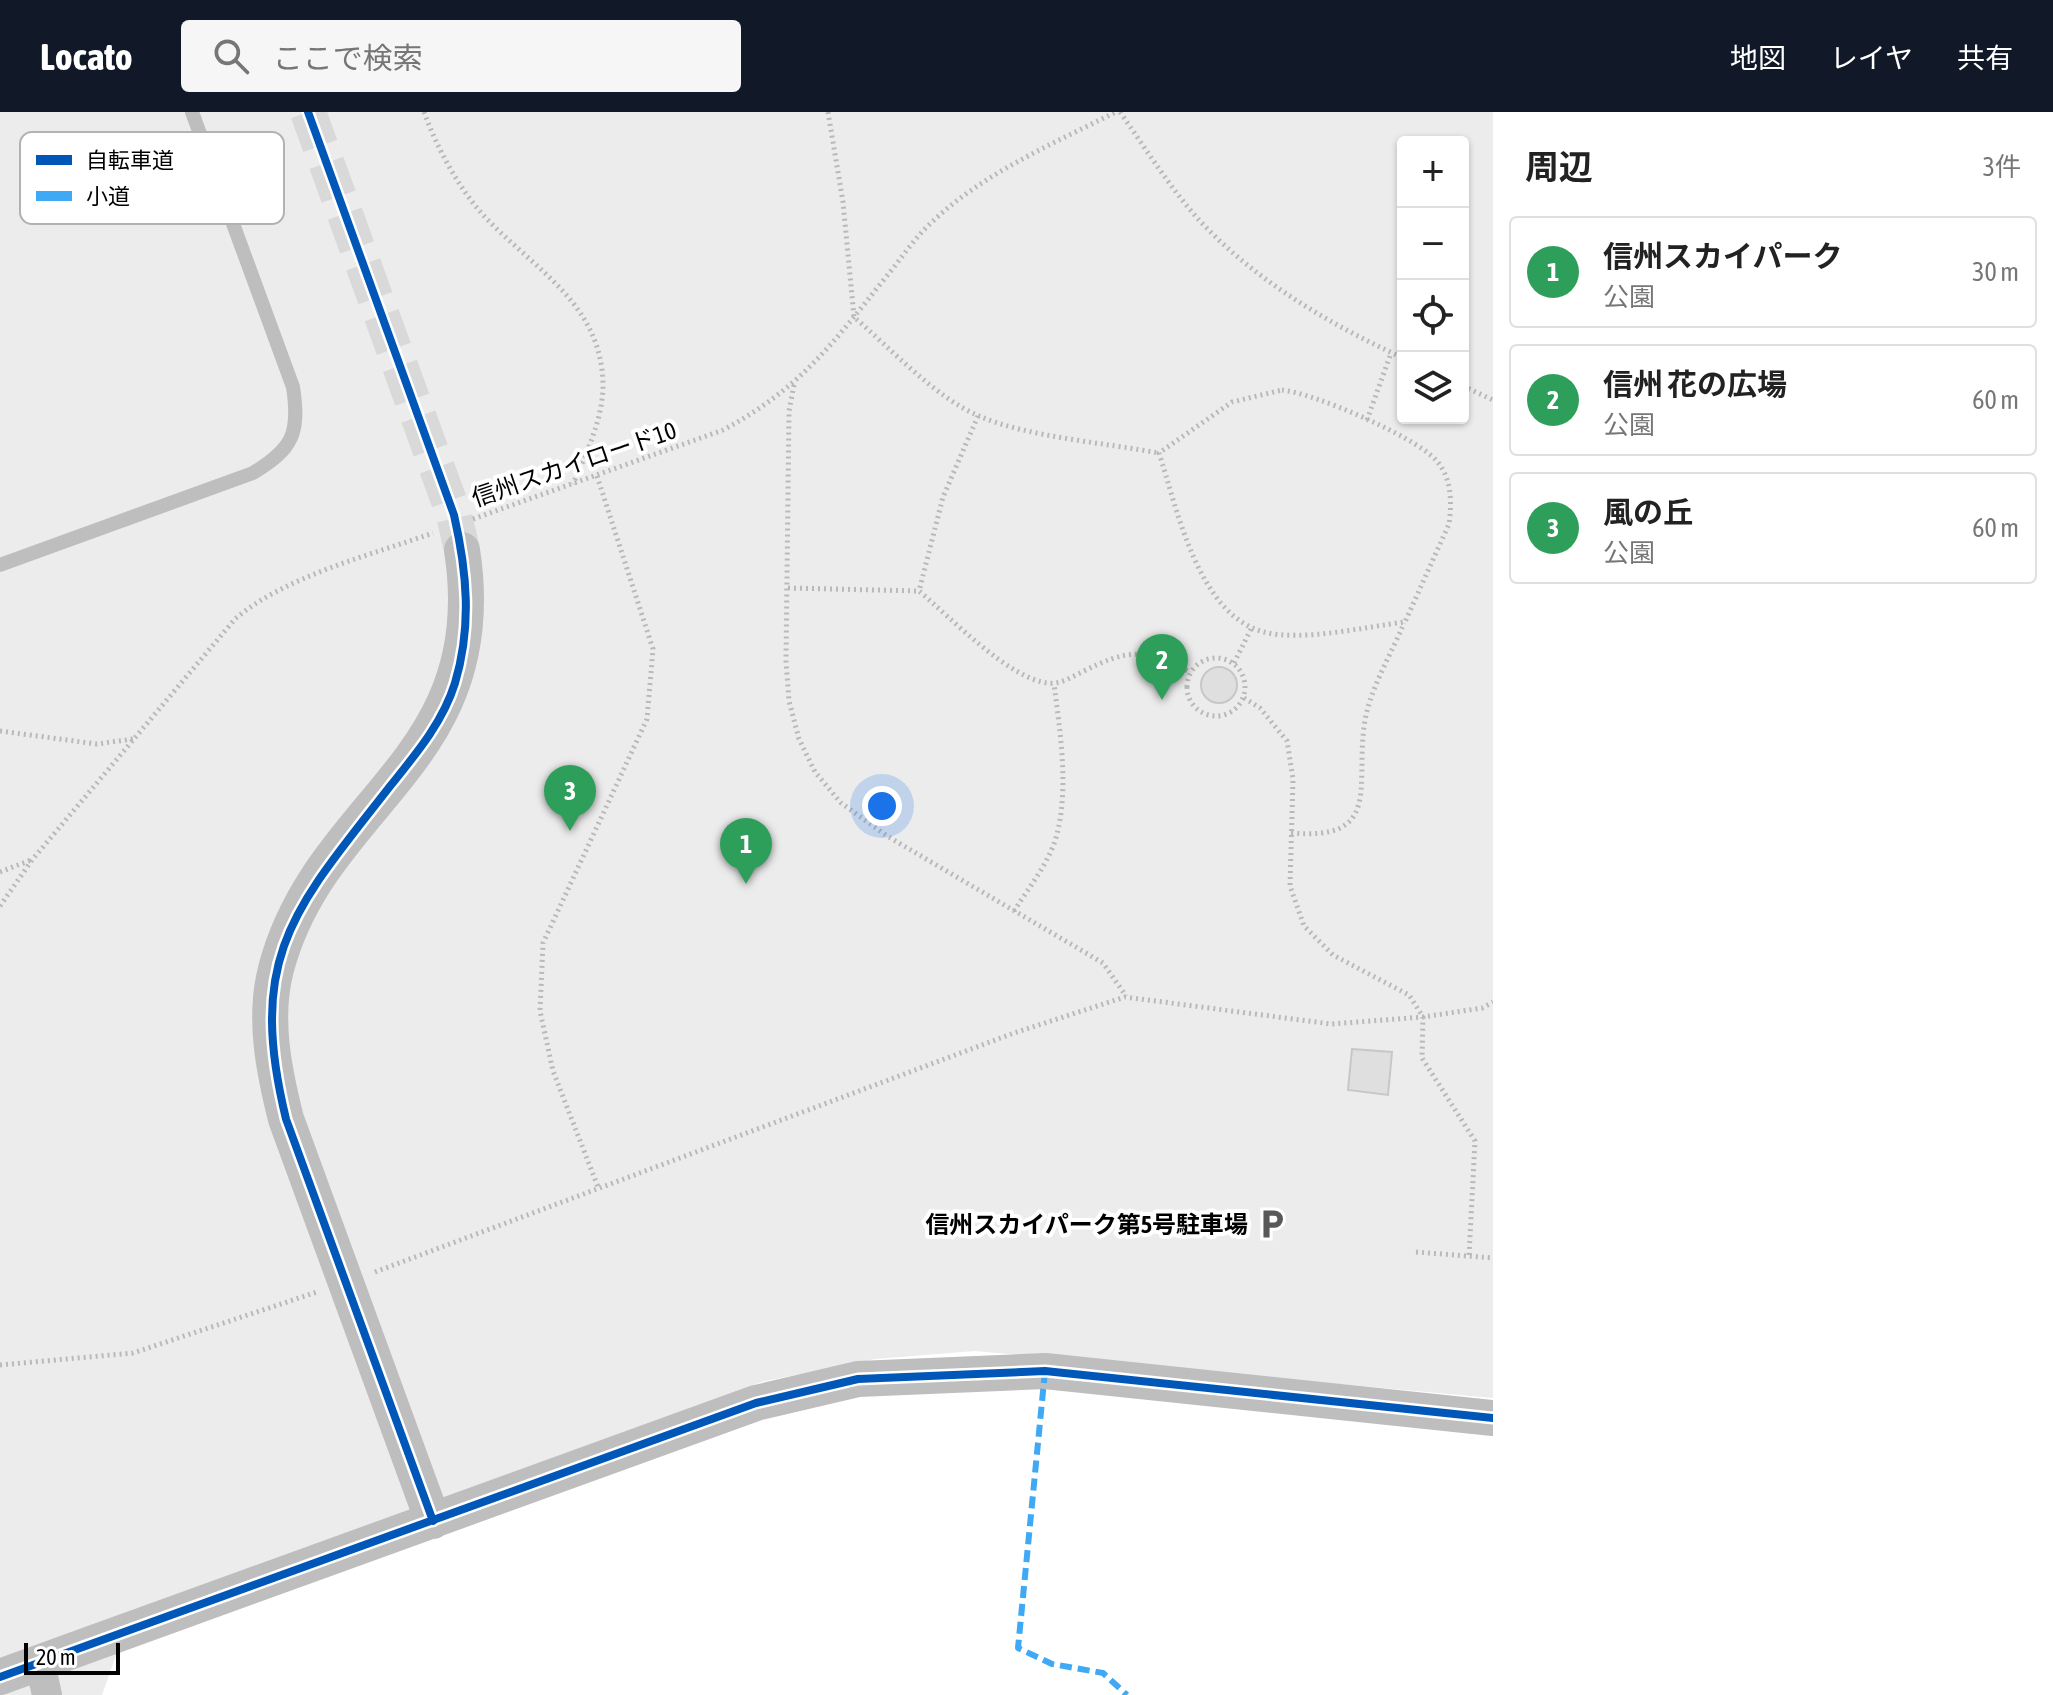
<!DOCTYPE html>
<html lang="ja">
<meta charset="utf-8">
<style>
:root{--surface:#fff;--page:#f6f6f6;--text:#222;--muted:#767676;--line:#e0e0e0;--accent:#111827}
body{margin:0;font-family:"Asap Condensed","Noto Sans JP",sans-serif;background:var(--page);color:var(--text)}
.controls{position:absolute;right:24px;top:24px;display:grid;overflow:hidden;border-radius:8px;box-shadow:0 2px 6px #0004}
.controls button{width:72px;height:72px;display:grid;place-items:center;padding:0;border:0;border-bottom:2px solid var(--line);background:var(--surface);color:var(--text);font:40px sans-serif}
.scale{position:absolute;left:24px;bottom:20px;width:96px;box-sizing:border-box;padding-left:8px;border:4px solid #000;border-top:0;font-size:22px;line-height:28px;white-space:nowrap;color:#000;-webkit-text-stroke:6px #fff;paint-order:stroke}
.you{position:absolute;left:882px;top:694px;width:28px;height:28px;margin:-20px;border:6px solid #fff;border-radius:50%;background:#1a73e8;box-shadow:0 0 0 12px #1a73e833}
.badge{display:grid;place-items:center;width:52px;height:52px;border-radius:50%;background:var(--accent);color:#fff;font-size:26px;font-weight:700}
.pin{position:absolute;translate:-50% -66px;filter:drop-shadow(0 2px 4px #0008)}
.pin::after{content:'';position:absolute;top:42px;width:28px;height:24px;background:inherit;clip-path:polygon(0 0,100% 0,50% 100%)}
.list{margin:0;padding:0;list-style:none}
h2{display:flex;justify-content:space-between;align-items:center;height:104px;margin:0;padding:0 32px;font-size:34px}
h2 small{font-size:26px;font-weight:400;color:var(--muted)}
.list li{display:grid;grid-template-columns:52px 1fr auto;gap:24px;align-items:center;box-sizing:border-box;height:112px;margin:0 16px 16px;padding:0 16px;border:2px solid var(--line);border-radius:8px}
.list b{display:block;font-size:30px;white-space:nowrap}
.list p{margin:0;font-size:26px;white-space:nowrap;color:var(--muted)}
.list em{font-size:26px;font-style:normal;color:var(--muted)}
.icon{flex:none;width:44px;height:44px;fill:none;stroke:currentColor;stroke-width:2;stroke-linecap:round;stroke-linejoin:round}
.map{position:relative;flex:none;width:1493px;height:1583px;overflow:hidden}
header{display:flex;align-items:center;gap:48px;box-sizing:border-box;height:112px;padding:0 40px;background:var(--accent);color:#fff}
header strong{font-size:38px}
nav{display:flex;gap:44px;margin-inline-start:auto;font-size:28px}
.search{width:560px;height:72px;background:var(--page);display:flex;align-items:center;gap:20px;box-sizing:border-box;padding:0 28px;border-radius:8px;color:var(--muted);font-size:30px}
main{display:flex}
aside{flex:1;background:var(--surface)}
.map>svg:first-child{display:block}
</style>
<header>
<strong>Locato</strong>
<div class="search"><svg class="icon" aria-label="search" viewBox="0 0 24 24"><circle cx="10" cy="10" r="6"/><path d="M15 15l6 6"/></svg>ここで検索</div>
<nav><a>地図</a><a>レイヤ</a><a>共有</a></nav>
</header>
<main>
<div class="map">
<svg width="1493" height="1583" viewBox="0 0 1493 1583">
<rect width="100%" height="100%" fill="#fff"/>
<path fill="#ececec" fill-rule="evenodd" d="M0,0H1493V1286L975,1239L875,1247L765,1269L132,1498L102,1583H0ZM1403,30H1463V306H1403Z"/>
<path fill="#dfdfdf" stroke="#c7c7c7" stroke-width="2" d="M1201 573a18 18 0 1 1 36 0a18 18 0 1 1-36 0Z
M1352,937L1392,940L1388,983L1348,978Z"/>
<g fill="none" stroke-linecap="round" stroke-linejoin="round">
<path stroke="#d9d9d9" stroke-width="36" stroke-dasharray="36 18" stroke-linecap="butt" d="M308,0L454,403L462,438"/>
<path stroke="#b9b9b9" stroke-width="5" stroke-dasharray="2 4" stroke-linecap="butt" d="M424,0C437,36 459,77 485,105C535,158 602,192 603,273C603,307 586,342 573,372
M828,0L843,90L854,205C890,236 936,286 979,304C1027,325 1106,331 1159,341
M1120,0C1146,37 1170,76 1200,109C1256,169 1329,212 1403,246
M794,273L789,299L786,549L789,589L799,627L815,660L841,691L887,724L1103,851L1126,884
M1463,274L1493,288
M1282,278C1314,281 1413,324 1435,347C1452,365 1452,390 1449,412L1405,510C1364,515 1302,530 1264,520C1198,503 1177,396 1159,341L1232,290Z
M978,304L943,385L919,479C950,505 1009,567 1048,571C1059,573 1072,565 1082,560C1127,537 1147,535 1191,561
M1367,308L1391,241
M597,364L653,537L647,607L543,831L540,899L553,959L598,1075
M473,407L723,318C800,277 833,231 886,165C901,147 915,125 933,109C984,61 1054,31 1116,0
M788,476L919,479
M1187 575a29 29 0 1 1 58 0a29 29 0 1 1-58 0Z
M1234,551L1252,515
M1244,586L1260,596L1287,629L1293,667L1290,774L1304,814L1333,843L1409,883L1423,905L1422,946L1475,1029L1469,1144
M0,619L97,632L133,627
M1291,721C1381,729 1356,676 1364,615C1368,580 1391,543 1404,511
M0,760L31,748
M0,794L32,748L235,507C285,464 371,443 433,421
M1014,799C1029,775 1050,750 1057,722C1069,675 1060,619 1054,572
M1416,1140L1493,1146
M375,1160L1014,921L1125,885L1331,912L1423,905L1482,896L1493,890
M0,1253L133,1241L317,1180"/>
<path stroke="#bebebe" stroke-width="14" d="M0,453L253,361C293,337 300,321 293,275L192,0"/>
<path stroke="#bebebe" stroke-width="30" d="M40,1551L47,1583"/>
<path stroke="#bebebe" stroke-width="36" d="M433,1409L286,1007C274,959 263,907 276,857C320,688 495,650 462,438
M0,1565L756,1291L858,1267L1045,1259L1493,1306"/>
<path stroke="#3fa9f5" stroke-width="6" stroke-dasharray="12 6" stroke-linecap="butt" d="M1045,1259L1018,1536L1052,1552L1103,1561L1127,1583"/>
<defs>
<path id="cycleway" d="M308,0L454,403C467,460 472,514 455,571C443,610 416,642 391,673C295,796 246,843 286,1007L433,1409
M0,1565L756,1291L858,1267L1045,1259L1493,1306"/>
</defs>
<use href="#cycleway" stroke="#fff" stroke-width="13"/>
<use href="#cycleway" stroke="#0057b8" stroke-width="8"/>
</g>
<defs>
<symbol id="parking-bare" viewBox="-9 -9 18 18"><path d="M-3.5-5.5H1a3.5 3.5 0 0 1 0 7H-1V5.5H-3.5ZM-1-3.4V-.6H.8a1.4 1.4 0 0 0 0-2.8Z" fill="#595959" stroke="#fff" stroke-width="2.5" paint-order="stroke"/></symbol>
</defs>
<g fill-rule="evenodd">
<use href="#parking-bare" x="1250" y="1090" width="44" height="44"/>
</g>
<g text-anchor="middle" dominant-baseline="central" stroke-width="8" stroke-linejoin="round" paint-order="stroke">
<g font-size="24" fill="#000" stroke="#fff">
<text transform="translate(574 352) rotate(-19)">信州スカイロード10</text>
</g>
<g font-size="24" font-weight="bold" fill="#000" stroke="#fff" text-anchor="end">
<text x="1248" y="1112">信州スカイパーク第5号駐車場</text>
</g>
</g>
<rect x="20" y="20" width="264" height="92" rx="12" fill="#fff" stroke="#b2b2b2" stroke-width="2"/>
<rect x="36" y="43" width="36" height="10" fill="#0057b8"/>
<rect x="36" y="79" width="36" height="10" fill="#3fa9f5"/>
<g font-size="22" fill="#000">
<text x="86" y="56">自転車道</text>
<text x="86" y="92">小道</text>
</g>
</svg>
<div class="controls">
<button>+</button>
<button>−</button>
<button><svg class="icon" aria-label="locate" viewBox="0 0 24 24"><circle cx="12" cy="12" r="6"/><path d="M12 2v4M12 18v4M2 12h4M18 12h4"/></svg></button>
<button><svg class="icon" aria-label="layers" viewBox="0 0 24 24"><path d="M12 4l9 5-9 5-9-5zM3 14l9 5 9-5"/></svg></button>
</div>
<div class="scale">20 m</div>
<div class="you"></div>
<div class="pin badge" style="left:746px;top:772px;background:#2e9e5b">1</div>
<div class="pin badge" style="left:1162px;top:588px;background:#2e9e5b">2</div>
<div class="pin badge" style="left:570px;top:719px;background:#2e9e5b">3</div>
</div>
<aside>
<h2>周辺<small>3件</small></h2>
<ul class="list">
<li><span class="badge" style="background:#2e9e5b">1</span><div><b>信州スカイパーク</b><p>公園</p></div><em>30 m</em></li>
<li><span class="badge" style="background:#2e9e5b">2</span><div><b>信州 花の広場</b><p>公園</p></div><em>60 m</em></li>
<li><span class="badge" style="background:#2e9e5b">3</span><div><b>風の丘</b><p>公園</p></div><em>60 m</em></li>
</ul>
</aside>
</main>
